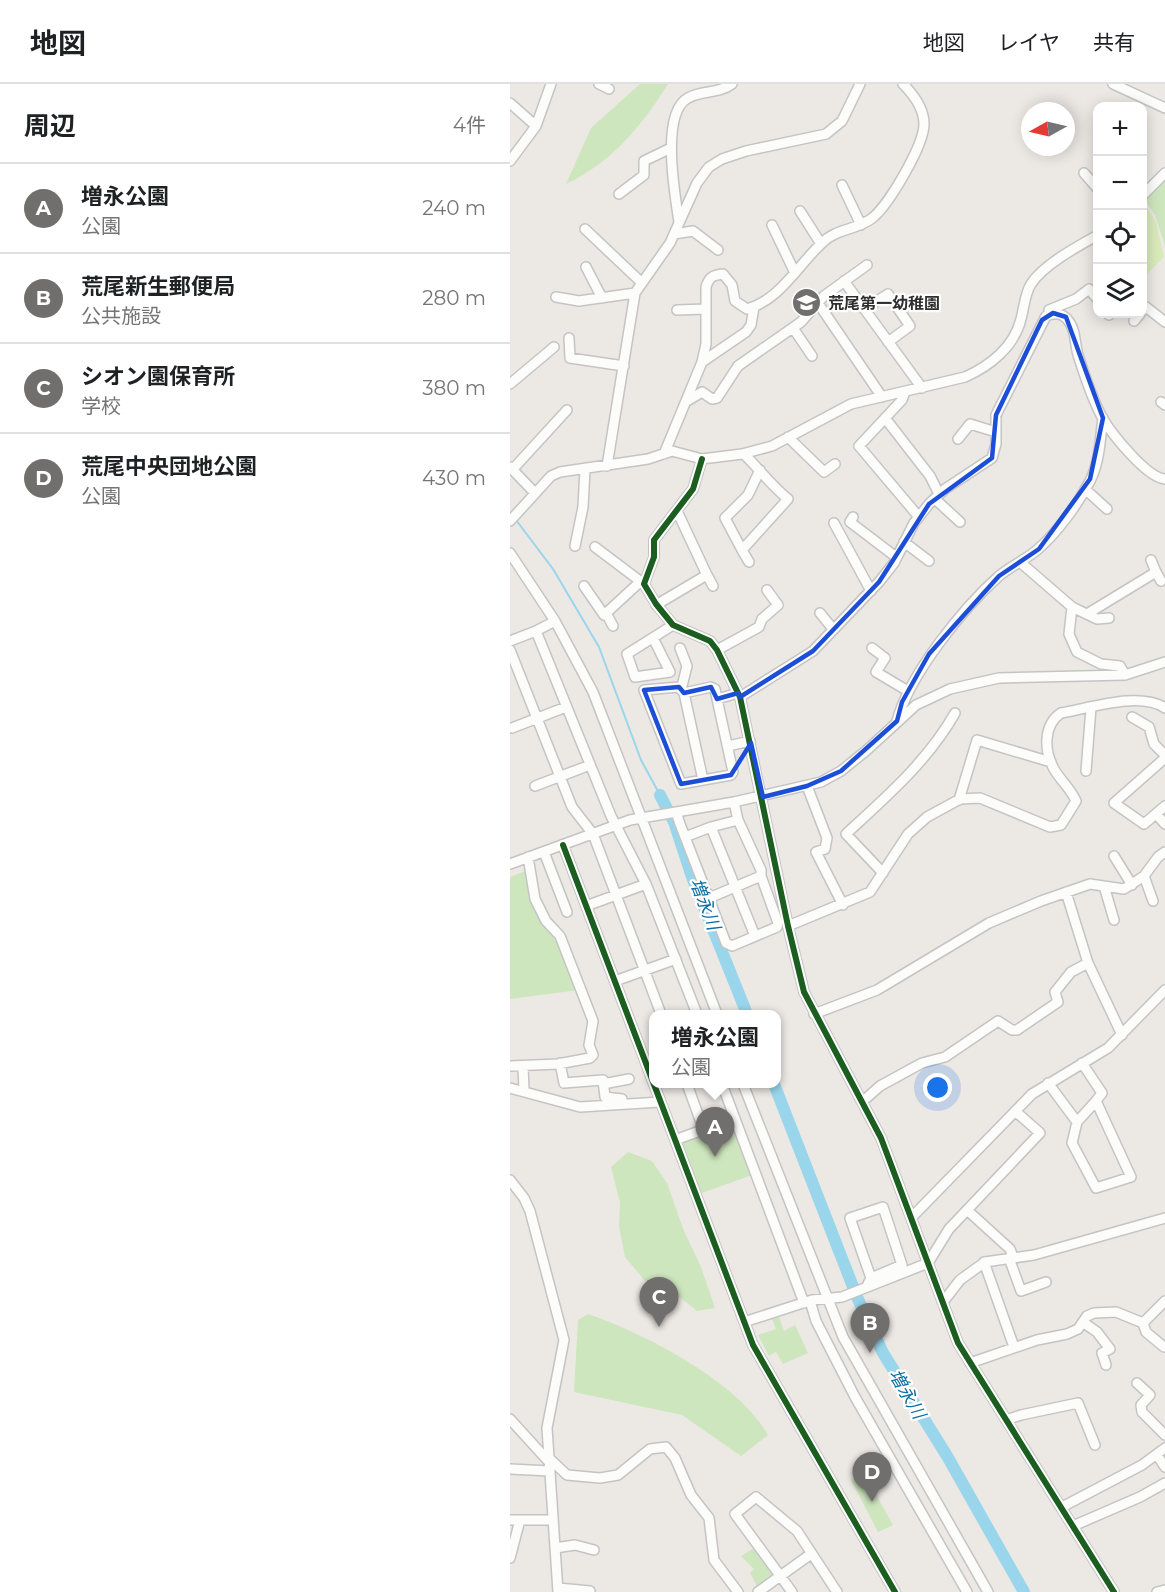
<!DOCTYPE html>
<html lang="ja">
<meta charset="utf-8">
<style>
:root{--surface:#fff;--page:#f6f6f6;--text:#202124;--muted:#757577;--line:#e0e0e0;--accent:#706f6e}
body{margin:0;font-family:Montserrat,"Noto Sans JP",sans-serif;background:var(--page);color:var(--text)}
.controls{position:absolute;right:18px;top:18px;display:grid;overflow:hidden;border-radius:12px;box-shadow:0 3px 15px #0003}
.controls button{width:54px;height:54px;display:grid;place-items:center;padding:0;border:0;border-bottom:2px solid var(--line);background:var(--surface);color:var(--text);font:30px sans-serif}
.compass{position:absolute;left:511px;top:18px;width:54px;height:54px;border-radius:50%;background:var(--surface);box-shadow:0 3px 15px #0003;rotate:262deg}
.you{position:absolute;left:428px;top:1004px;width:21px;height:21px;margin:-15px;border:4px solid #fff;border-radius:50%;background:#1a73e8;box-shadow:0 0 0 9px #1a73e833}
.badge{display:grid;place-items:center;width:39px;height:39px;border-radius:50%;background:var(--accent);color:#fff;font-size:20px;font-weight:700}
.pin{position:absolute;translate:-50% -50px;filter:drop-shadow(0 2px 3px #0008)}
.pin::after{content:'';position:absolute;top:32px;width:21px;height:18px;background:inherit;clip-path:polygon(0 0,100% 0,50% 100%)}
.popup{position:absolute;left:139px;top:926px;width:132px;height:78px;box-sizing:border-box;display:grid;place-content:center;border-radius:12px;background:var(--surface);filter:drop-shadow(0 2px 4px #0005);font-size:20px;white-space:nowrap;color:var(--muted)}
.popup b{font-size:22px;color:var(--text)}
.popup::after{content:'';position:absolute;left:50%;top:100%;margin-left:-12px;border:12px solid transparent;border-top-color:var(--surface)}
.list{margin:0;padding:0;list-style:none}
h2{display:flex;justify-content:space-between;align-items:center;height:78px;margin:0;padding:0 24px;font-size:26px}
h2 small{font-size:20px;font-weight:400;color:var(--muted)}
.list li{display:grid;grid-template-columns:39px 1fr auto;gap:18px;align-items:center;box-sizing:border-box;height:90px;padding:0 24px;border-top:2px solid var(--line)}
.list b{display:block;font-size:22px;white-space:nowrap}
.list p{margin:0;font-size:20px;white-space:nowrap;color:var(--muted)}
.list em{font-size:20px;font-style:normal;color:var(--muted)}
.icon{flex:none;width:33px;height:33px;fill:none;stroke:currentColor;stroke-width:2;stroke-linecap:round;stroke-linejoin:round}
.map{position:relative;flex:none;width:655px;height:1508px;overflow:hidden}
header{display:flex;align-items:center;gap:36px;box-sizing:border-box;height:84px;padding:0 30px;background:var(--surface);border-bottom:2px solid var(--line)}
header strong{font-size:28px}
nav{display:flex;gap:33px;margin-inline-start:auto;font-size:21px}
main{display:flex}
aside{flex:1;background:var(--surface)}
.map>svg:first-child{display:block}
</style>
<header>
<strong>地図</strong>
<nav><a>地図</a><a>レイヤ</a><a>共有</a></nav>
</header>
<main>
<aside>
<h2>周辺<small>4件</small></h2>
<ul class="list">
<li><span class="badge">A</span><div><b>増永公園</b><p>公園</p></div><em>240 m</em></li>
<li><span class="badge">B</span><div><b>荒尾新生郵便局</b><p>公共施設</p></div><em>280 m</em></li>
<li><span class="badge">C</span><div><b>シオン園保育所</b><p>学校</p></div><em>380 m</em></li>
<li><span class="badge">D</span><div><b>荒尾中央団地公園</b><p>公園</p></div><em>430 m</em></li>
</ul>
</aside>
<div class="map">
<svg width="655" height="1508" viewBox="0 0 655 1508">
<rect width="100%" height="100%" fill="#ece8e4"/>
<path fill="#cee6be" d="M130,0H158C132,42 101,79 56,100L81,44Z
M655,94V162L645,131L634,115Z
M18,786L21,816L55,872L69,906L0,915V793Z
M220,1038L242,1091L189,1110L168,1055Z
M118,1068L142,1077L157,1099L174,1147L191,1183L205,1224L187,1227L154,1200L135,1197L115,1173L109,1143L110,1119L101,1083Z
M78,1230C134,1249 229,1298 258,1351L231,1372L172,1331L64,1308L68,1236Z
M269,1233L274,1247L285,1241L298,1269L273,1280L266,1268L259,1272L248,1251L266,1245L262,1235Z
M354,1389L383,1441L368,1448L341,1396Z
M244,1464L265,1491L247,1502L240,1489L244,1485L231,1472Z"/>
<path fill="#d9eabb" d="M633,117L646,138L654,173L633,194Z"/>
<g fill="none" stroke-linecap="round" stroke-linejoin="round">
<path stroke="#99d6ec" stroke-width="2" d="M6,436L43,485L89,563L131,676L150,711"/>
<path stroke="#99d6ec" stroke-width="12" d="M150,711L164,738L182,793L237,930
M264,1000L347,1213L373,1269L437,1372L514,1508"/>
<defs>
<path id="minor" d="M89,0L99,5
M603,0L655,24
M0,19L26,42
M0,77L26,42L41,0
M574,89L588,105
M332,101L351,141
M109,110L134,91V77L161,64
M632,112L655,89
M290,127L311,160
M169,138C165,111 150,29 178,14C192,6 209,10 222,0
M262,141L285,189
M75,145L132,199
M164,150L183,147L208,166
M76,183L92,214
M334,197L412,304
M46,213L69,217L125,209
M308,219L372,313
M354,225L378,210L400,242L378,258
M167,226L196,225
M539,226L566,215L579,205L588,216
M632,227L636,223L655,238
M598,230L599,231
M624,237L630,230
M283,244L302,272
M59,254L60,274L114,282
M192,278L196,260V203C199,193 203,191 213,190L222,201L225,217L237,225C270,216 288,181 312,159C325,145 346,146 361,135C378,123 414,61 414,40C414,25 403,10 393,0
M0,300L44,263
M395,308L392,316L349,362L409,433
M177,317L192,308L202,315L207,314L228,282L291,238L314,212L357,181
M651,318L655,321
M375,334L420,392L429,410
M278,353L314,388L325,380
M448,355L460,340L486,348
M154,370L192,278L236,248L241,241L244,223
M234,370C249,385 262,402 278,415L232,466L215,434L238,411L250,386
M192,375L183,405L144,456V473L134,500L146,520L163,541L200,557L207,566L230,613L278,842L294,908L371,1054L448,1259L604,1508
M97,382L125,209L160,159L187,99L199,83L212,75L236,67L316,50L332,37L350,0
M0,383L25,409
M3,385L57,326
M575,405L597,425
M425,415L450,438
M343,433L340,438L386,473
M0,437L41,392L50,388L138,375L162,367L192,375L232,370L262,362L341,320L455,293C480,282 504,263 511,235C514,224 515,209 521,200C533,181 568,162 588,151
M324,439L361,507
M394,458L419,477
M65,462L73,423L75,385
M85,463L134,500
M232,466L239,478
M0,469L45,537L83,608L207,930
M641,476L646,488
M510,478L562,523L559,550L567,568L591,580L610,582L615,591
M196,489L203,502
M74,502L94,531L131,497
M146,521L195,492L196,489L167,427
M562,523L587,535L599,534
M96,529L103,542
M310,529L323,545
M577,530L646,488L651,497
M45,537L26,547L101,732L136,800L187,930
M143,554L160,588L125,593L117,570L163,541
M0,557L26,547
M170,564L177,582L171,606
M362,564L375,574L366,588L398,607
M0,566L62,723L83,750L151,930
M207,566L249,543L252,535L268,521L257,506
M174,609L193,696
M230,613L303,567L369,498L384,479L404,439L419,420L435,405L482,374L486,360V331L536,232C544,229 551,228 557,235C567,246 564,261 569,274C575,293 583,317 593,335C602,350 637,394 655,395
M207,615L223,688L221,691L171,700L134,606L169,603L174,609L201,603L205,605L207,615L228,609
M622,633L639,643L644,660L655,671
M387,637C399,591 453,524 489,492C501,482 515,476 527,466C547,449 568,420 580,397C590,377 590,355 593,334
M2,644L56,623
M218,662L240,657
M655,674L604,719L634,740L655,722
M576,687L581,624
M25,702L80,681
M297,702L317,754L315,765L306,768L333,821
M449,716L467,656L541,678
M224,718L228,736L251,786V792
M166,728L170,740L216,859L222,862L267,843L268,839L251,792L199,814
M646,730L655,740
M201,743L228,736
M175,753L201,743L245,852
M53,761L243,1261L385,1508
M34,768L57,828
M604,772L622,801
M0,780L120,736L224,718L311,698L331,687L357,666L406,621L440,605L489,594L615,591L655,578
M373,789L336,750C376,713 418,677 445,629
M634,792L643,817
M594,802L604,836
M556,808L578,879L612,951
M76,822L136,800
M278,842L360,808L398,750L417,733L450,715L470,714L540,743L551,741L566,717C561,705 550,696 544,685C534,667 533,641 551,629C580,624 630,607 655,624
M105,897L166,875
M304,930L367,906L479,839L531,817L580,800L614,805L634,792L648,773L655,768
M50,979L54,999L93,996L95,1013L112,1015
M0,982L48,980L80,974L83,971L79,961L83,937L50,852L36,837L25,815L18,773
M13,982L14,1006
M538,999L567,1038L562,1059L586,1104L621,1093L586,1017L592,1009L572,979
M93,1000L119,995
M177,1000L193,1044
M212,1000L294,1219
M233,1000L333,1253L478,1508
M0,1004L70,1023L150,1018
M352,1018L370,1002L412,979L435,973L488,937L502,946H507L548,918L545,908L561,888L578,879
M567,1038L586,1017
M165,1056L225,1034
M0,1096L14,1114L20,1127L54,1256L37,1344L48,1508
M457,1126L500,1165L503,1173
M402,1133L522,1010L598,964L655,906
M499,1174L511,1207L536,1198
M474,1178L504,1263
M357,1202L361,1194L340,1134L373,1123L392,1181L361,1194
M300,1217L306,1237L345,1313L457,1508
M433,1218L450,1196L475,1178L524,1171L655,1134
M234,1238L302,1216L332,1213L418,1179L439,1145L530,1049L505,1027
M574,1239L587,1248L600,1265L592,1269L596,1281
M654,1263L636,1248L633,1239L655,1217
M460,1279L527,1256L557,1250L568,1245L577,1232L584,1229L606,1228L633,1239
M627,1299L640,1311L631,1321L632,1328L655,1351
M0,1335L40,1379
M496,1336L511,1331L568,1319L585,1361
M647,1371L655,1383
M40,1375L57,1391L90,1394L108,1391L140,1365L156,1363L165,1374L181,1411L199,1434L204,1476L228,1508
M0,1385L40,1387
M552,1423L632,1381L655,1364
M0,1436H43
M563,1442L630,1413L655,1399
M45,1464L65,1461L84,1466
M0,1474L10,1436
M48,1504L80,1507
M248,1508L301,1470
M282,1508L225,1430L246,1413L287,1447L327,1508
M647,1508L655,1506"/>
</defs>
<use href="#minor" stroke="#c5c4c5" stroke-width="12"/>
<use href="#minor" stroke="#fcfcfb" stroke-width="9"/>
<defs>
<path id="cycleway" d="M192,375L183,405L144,456V473L134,500L146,520L163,541L200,557L207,566L230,613L278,842L294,908L371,1054L448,1259L604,1508
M53,761L243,1261L385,1508"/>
</defs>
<use href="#cycleway" stroke="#fff" stroke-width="10"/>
<use href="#cycleway" stroke="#1b5e20" stroke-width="6"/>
</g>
<path fill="none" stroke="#1d4ed8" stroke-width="4.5" stroke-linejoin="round" d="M543,229L556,233L593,334L580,395L529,465L489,492L419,570L392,618L387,637L331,687L297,702L253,713L241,659L221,691L171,700L134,606L169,603L174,609L201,603L207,615L228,609L230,613L303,567L369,498L419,420L482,374L486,331L532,236Z"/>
<defs>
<symbol id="school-disc" viewBox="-11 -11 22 22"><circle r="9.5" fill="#706f6e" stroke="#fff"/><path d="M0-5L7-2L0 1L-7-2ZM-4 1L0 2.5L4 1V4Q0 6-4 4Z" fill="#fff"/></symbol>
</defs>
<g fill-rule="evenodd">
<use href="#school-disc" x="280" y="202" width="33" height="33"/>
</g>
<g text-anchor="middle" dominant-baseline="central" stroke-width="4.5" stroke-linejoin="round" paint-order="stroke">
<g font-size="16" font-weight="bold" fill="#2e2e2e" stroke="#fff" text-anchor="start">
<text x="318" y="219">荒尾第一幼稚園</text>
</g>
<g font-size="18" font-style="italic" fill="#0d6fa3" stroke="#fff">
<text transform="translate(195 820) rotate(69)">増永川</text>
<text transform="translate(397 1310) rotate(60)">増永川</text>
</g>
</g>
</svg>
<div class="controls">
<button>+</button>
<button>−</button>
<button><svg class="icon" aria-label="locate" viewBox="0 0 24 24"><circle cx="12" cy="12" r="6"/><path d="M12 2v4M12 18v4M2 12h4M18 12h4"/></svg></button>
<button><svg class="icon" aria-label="layers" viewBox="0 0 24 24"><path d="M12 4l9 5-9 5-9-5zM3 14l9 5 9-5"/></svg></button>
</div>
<svg class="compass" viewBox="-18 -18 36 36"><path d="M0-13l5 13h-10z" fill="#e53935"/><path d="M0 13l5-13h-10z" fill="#757577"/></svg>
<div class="you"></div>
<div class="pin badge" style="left:205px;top:1073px">A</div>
<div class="popup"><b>増永公園</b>公園</div>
<div class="pin badge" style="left:360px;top:1269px">B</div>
<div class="pin badge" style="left:149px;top:1243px">C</div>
<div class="pin badge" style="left:362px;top:1418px">D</div>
</div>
</main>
